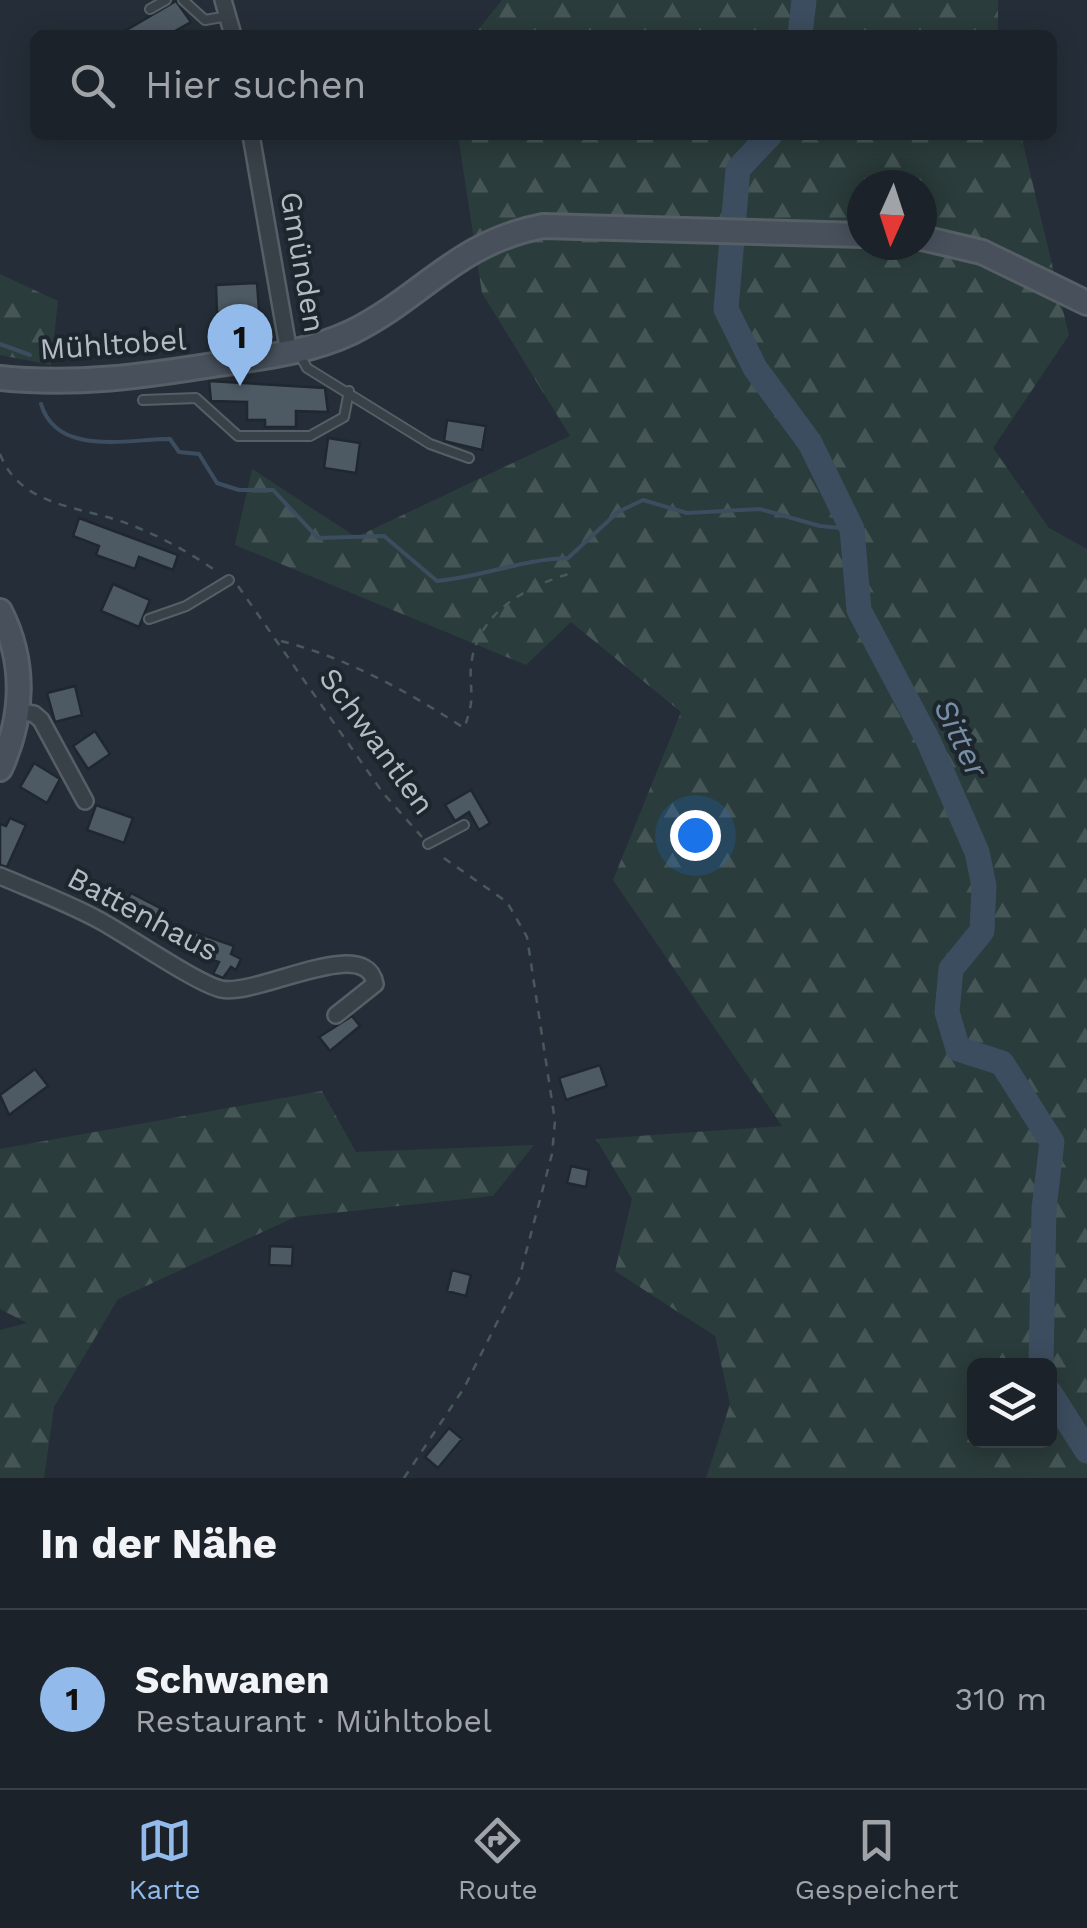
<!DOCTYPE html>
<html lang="de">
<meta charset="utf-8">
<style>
:root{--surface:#1c222a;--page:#252a32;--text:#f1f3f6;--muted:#a0a4a8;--line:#3a3f47;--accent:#92bbeb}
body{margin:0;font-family:"Work Sans",sans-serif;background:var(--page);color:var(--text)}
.controls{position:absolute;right:30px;bottom:30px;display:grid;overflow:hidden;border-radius:15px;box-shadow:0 5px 25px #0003}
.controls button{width:90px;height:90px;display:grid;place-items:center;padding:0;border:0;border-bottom:2px solid var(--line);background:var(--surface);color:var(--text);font:50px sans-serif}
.compass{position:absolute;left:847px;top:170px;width:90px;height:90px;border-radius:50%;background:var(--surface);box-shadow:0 5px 25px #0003;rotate:183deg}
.you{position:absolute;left:695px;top:835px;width:35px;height:35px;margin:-25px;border:8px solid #fff;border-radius:50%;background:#1a73e8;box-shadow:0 0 0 15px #1a73e833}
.badge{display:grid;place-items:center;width:65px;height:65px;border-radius:50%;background:var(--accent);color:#111;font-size:32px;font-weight:700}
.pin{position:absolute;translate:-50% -82px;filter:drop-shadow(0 2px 5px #0008)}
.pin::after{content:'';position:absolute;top:52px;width:35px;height:30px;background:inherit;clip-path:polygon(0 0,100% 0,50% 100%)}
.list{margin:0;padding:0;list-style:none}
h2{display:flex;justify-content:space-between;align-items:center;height:130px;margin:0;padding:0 40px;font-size:42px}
h2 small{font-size:32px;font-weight:400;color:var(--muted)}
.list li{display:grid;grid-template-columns:65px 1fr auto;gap:30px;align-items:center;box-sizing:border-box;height:180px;padding:0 40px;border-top:2px solid var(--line)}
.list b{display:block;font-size:38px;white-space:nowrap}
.list p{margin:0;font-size:32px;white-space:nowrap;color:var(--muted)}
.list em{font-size:32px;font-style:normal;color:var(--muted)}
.icon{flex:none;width:55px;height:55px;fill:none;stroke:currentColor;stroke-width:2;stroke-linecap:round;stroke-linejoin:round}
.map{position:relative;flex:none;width:1087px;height:1478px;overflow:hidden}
.search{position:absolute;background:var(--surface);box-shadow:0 5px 25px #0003;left:30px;right:30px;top:30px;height:110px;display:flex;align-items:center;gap:25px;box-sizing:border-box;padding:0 35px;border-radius:15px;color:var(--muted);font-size:38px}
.sheet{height:310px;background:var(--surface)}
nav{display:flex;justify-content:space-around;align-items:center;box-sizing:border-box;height:140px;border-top:2px solid var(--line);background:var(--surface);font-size:28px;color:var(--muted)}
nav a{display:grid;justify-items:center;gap:5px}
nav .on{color:var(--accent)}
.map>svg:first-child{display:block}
</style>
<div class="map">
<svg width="1087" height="1478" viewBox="0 0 1087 1478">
<defs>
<pattern id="forest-firs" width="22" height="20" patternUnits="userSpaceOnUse" patternTransform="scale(2.5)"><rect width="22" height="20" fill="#2a3c3b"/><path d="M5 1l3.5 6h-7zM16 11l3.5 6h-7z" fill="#465656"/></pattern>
</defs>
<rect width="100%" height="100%" fill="#252e38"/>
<path fill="url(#forest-firs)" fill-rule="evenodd" d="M502,0H998V35H474Z
M458,135H1021L1069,335L993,448L1049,528L1087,549V1478H706L730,1404L715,1336L615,1271L632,1199L596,1139L782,1126L613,880L681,712L571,622L526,665L235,545L252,469L356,537L570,436L482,293ZM862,185H922V245H862ZM974,1366H1050V1440H974Z
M0,274L58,301L51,365L0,355Z
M322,1091L356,1152L534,1145L493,1196L295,1217L118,1299L54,1407L44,1478H0V1330L27,1323L0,1309V1149Z"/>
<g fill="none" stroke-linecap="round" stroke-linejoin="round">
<path stroke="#3c4d5f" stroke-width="4" d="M0,344L30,355
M41,404C57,457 127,439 170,439L179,452L199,454L217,483L239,490H273L318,538L384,536L437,581C482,577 523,559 568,558L618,512L643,500L687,513L760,509L820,526L852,529"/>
<path stroke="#3c4d5f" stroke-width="25" d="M800,35L804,0
M770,135L738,169L726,309L755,368L810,443L852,529L859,610L928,740L977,852L984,886L982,931L951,969L947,1012L958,1049L1002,1063L1052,1142L1044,1208L1041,1366
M1050,1393L1087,1451"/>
</g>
<path fill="#4d5963" stroke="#1f272f" stroke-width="2.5" d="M176,1L191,22L168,35H118Z
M257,283L259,310L217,313L216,285Z
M209,381L325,388L328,412L296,411V427H265V420H247V402L211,401Z
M447,420L486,426L482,450L444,441Z
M328,438L360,443L356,473L324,468Z
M79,518L178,555L173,570L139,557L135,569L96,555L99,546L73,536Z
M113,584L150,600L139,627L101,611Z
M75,686L82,715L55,722L47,693Z
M95,731L110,754L88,769L73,746Z
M34,763L60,779L47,803L20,787Z
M471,790L490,823L479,830L469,812L455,821L445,805Z
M96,805L133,818L124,843L87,830Z
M10,818L26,825L7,867L0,865V824L6,826Z
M131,893L164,910L154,929L121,913Z
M186,929L234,946L231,954L241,959L236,970L231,967L223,978L213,974L219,962L180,950Z
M352,1016L360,1026L330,1051L319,1037Z
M600,1065L607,1086L566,1100L559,1078Z
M35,1069L48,1086L9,1115L0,1095Z
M571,1166L589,1170L586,1187L567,1183Z
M270,1246L293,1247L292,1266L269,1265Z
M452,1270L471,1275L466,1296L447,1291Z
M449,1428L462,1439L438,1468L425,1457Z"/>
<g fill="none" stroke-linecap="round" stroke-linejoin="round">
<defs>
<path id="lane" d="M183,0L205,20L228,16
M150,9L166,0
M300,355L307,368L430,444L469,458
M143,400L196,398L238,436H310L344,417L349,391
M149,619L186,606L229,580
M428,844L464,825"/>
<path id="street" d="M223,0L233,35
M251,135L289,353
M18,711L34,714L41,720L85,801
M0,876C33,890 68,903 99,920C127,935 196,983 221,989C258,997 366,933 375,984L336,1015"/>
<path id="secondary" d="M922,238L982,252L1087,303
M0,378C75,386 145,376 219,364C265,357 310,352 352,332C424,296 456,243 543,226L862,235
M0,611C26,662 24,717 0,769"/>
</defs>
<use href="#lane" stroke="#565e66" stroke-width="12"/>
<use href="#street" stroke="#565e66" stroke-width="20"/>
<use href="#secondary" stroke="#565e66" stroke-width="28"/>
<path stroke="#48595a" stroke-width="2.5" stroke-dasharray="8 8" stroke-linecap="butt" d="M875,245L907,246
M0,454C21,509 85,506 131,525C162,537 192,554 219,573
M238,586L383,793L422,837
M281,641C347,658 407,691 464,728C478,693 467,688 472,659C481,609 532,584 575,572
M404,1478L464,1388L519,1279L552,1154L555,1121L527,937L507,902L438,854"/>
<use href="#lane" stroke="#384048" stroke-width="8"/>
<use href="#street" stroke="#384048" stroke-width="15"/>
<use href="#secondary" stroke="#47505b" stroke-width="22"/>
</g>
<g text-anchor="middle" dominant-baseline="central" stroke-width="8" stroke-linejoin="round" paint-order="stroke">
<g font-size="30" fill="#b3bbc4" stroke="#1d252d">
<text transform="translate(303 262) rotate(80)">Gmünden</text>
<text transform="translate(113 344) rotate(-4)">Mühltobel</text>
<text transform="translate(377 741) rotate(54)">Schwantlen</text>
<text transform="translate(143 914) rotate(28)">Battenhaus</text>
</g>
<g font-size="32" font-style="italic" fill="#778ea4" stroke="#1d252d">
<text transform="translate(961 738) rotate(64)">Sitter</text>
</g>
</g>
</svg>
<div class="controls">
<button><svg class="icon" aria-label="layers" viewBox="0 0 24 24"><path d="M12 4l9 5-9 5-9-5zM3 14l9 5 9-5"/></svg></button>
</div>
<svg class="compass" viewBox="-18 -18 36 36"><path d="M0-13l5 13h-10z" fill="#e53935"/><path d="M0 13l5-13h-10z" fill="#a0a4a8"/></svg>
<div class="you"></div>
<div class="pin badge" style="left:240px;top:386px">1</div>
<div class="search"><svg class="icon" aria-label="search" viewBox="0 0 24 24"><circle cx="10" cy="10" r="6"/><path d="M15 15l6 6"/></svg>Hier suchen</div>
</div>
<section class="sheet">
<h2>In der Nähe<small></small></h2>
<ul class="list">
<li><span class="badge">1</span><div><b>Schwanen</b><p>Restaurant · Mühltobel</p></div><em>310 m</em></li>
</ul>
</section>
<nav>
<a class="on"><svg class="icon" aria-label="map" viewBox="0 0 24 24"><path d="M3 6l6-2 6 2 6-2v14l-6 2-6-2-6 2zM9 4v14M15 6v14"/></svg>Karte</a>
<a><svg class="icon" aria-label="directions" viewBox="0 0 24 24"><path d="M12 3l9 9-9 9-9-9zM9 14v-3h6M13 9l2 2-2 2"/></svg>Route</a>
<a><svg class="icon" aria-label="saved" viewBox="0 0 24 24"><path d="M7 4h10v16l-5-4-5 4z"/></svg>Gespeichert</a>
</nav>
